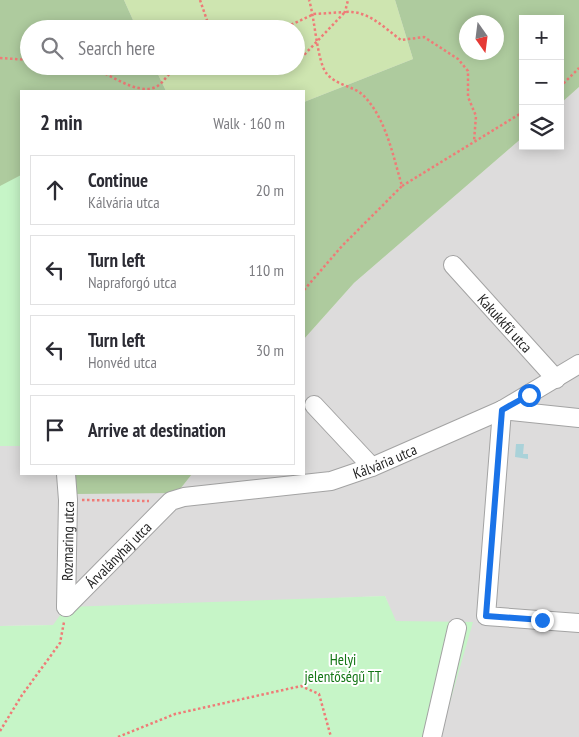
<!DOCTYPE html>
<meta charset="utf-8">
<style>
:root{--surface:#fff;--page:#f7f7f7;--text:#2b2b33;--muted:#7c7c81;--line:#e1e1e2}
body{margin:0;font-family:"PT Sans Narrow",sans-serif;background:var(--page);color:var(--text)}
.controls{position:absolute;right:15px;top:15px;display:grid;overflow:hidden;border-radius:0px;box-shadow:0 2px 12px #0003}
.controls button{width:45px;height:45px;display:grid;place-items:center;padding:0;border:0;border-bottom:1px solid var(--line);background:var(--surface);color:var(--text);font:25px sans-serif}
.compass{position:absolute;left:459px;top:15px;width:45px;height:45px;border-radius:50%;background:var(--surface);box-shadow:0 2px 12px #0003;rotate:166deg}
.stop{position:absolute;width:15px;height:15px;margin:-11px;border:4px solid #1a73e8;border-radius:50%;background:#fff}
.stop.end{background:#1a73e8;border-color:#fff;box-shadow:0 1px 5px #0008}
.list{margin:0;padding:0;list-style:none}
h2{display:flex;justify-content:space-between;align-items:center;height:65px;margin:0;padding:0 20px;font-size:21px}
h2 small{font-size:16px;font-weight:400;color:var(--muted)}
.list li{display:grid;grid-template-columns:32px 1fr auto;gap:15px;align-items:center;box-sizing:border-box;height:70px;margin:0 10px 10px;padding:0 10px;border:1px solid var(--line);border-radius:0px}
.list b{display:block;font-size:19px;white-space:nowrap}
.list p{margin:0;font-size:16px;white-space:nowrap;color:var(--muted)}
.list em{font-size:16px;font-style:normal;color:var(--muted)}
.icon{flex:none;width:28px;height:28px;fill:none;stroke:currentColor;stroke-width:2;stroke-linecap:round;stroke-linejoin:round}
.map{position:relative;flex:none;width:579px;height:737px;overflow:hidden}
.search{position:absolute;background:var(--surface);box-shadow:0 2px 12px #0003;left:20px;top:20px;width:285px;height:55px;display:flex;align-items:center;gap:12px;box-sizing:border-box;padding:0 18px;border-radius:28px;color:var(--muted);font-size:19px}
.panel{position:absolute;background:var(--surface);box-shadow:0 2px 12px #0003;left:20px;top:90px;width:285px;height:385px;border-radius:0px}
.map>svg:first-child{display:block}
</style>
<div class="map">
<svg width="579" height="737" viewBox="0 0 579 737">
<rect width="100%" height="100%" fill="#efebe6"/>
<path fill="#dddcdc" d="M579,87V737H440L385,596L244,602L53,625L0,626V446H21V474H73L177,493L192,474H304V339L354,283L523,137V146H560V104Z"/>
<path fill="#cee5b0" d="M124,0H395L413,59L304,102V91H166L154,66H296V29H137Z"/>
<path fill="#aecb9e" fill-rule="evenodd" d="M0,0H124L137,29H29V66H154L166,91H21V446H0Z
M395,0H579V87L560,104V19H523V137L354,283L304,339V102L413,59ZM466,22H496V52H466Z
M73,474H192L177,493L75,494Z"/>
<path fill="#c6f5c7" d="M21,175V446H0V186Z
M385,596L396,621L473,622L440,737H0V626L53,625L66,607Z"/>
<path fill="#aad2d9" d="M516,444H524L523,454H528V459L515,457Z"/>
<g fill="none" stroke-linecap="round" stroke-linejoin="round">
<defs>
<g id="minor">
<path id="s1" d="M453,265L556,379"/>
<path d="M314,405L372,467"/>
<path d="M502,410L486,616L579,623"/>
<path d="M502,410L579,418"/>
<path id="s2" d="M66,607L171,501L184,497L331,481L372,467L502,410L579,364"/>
<path id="s3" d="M66,607L68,500L66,474"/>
<path d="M432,737L457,628"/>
</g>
</defs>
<use href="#minor" stroke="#a3a3a3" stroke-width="20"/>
<path stroke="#ef7b77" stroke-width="2.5" stroke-dasharray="2.5 2.5" stroke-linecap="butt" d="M200,0L210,29
M282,29L314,14L345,12L348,0
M0,58L29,60
M296,60L305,54L345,12C368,10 383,27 401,40L424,37L458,59L468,71V97L476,116L474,141
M87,66C107,71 135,96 156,87C164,83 169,71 179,66
M560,87L579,68
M402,186L523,112
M304,290L342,246L402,186C393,156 386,118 363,95C353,86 336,85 327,74C317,63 315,18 309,0
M82,500L149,501
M0,731L22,695L60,643L64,622
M118,737L175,714L301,686L319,694L331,737"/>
<use href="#minor" stroke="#fff" stroke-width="18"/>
</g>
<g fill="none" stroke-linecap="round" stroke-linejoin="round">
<path stroke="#1a73e8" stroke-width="6" d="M529,395L502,410L486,616L542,620"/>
</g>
<g text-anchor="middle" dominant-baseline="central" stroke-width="4" stroke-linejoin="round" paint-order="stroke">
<g font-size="15" fill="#1f1f1f" stroke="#fff">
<text stroke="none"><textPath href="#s1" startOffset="78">Kakukkfű utca</textPath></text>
<text stroke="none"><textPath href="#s2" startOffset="368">Kálvária utca</textPath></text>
<text stroke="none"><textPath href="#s3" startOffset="66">Rozmaring utca</textPath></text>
<text stroke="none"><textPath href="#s2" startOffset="74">Árvalányhaj utca</textPath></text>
</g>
<g font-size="15" fill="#147616" stroke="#fff">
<text x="343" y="659">Helyi<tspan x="343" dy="17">jelentőségű TT</tspan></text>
</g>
</g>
</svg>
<div class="controls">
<button>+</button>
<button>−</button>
<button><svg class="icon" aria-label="layers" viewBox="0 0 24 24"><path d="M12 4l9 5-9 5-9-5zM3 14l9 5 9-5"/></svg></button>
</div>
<svg class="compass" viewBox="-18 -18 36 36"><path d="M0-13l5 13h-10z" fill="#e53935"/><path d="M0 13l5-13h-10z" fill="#7c7c81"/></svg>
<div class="stop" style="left:529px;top:395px"></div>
<div class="stop end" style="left:542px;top:620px"></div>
<div class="search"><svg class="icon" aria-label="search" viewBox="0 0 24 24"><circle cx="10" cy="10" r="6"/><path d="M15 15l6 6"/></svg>Search here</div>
<section class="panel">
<h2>2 min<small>Walk · 160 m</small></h2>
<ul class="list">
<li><svg class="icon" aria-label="ahead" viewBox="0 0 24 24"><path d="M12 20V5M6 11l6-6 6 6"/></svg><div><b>Continue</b><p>Kálvária utca</p></div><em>20 m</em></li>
<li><svg class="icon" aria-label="left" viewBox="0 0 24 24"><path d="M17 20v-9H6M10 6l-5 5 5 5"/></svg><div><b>Turn left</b><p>Napraforgó utca</p></div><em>110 m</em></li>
<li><svg class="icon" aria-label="left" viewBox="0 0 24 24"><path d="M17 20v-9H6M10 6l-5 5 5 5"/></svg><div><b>Turn left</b><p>Honvéd utca</p></div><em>30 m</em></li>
<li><svg class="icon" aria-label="arrive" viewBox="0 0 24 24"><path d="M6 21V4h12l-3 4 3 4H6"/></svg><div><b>Arrive at destination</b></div></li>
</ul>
</section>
</div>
